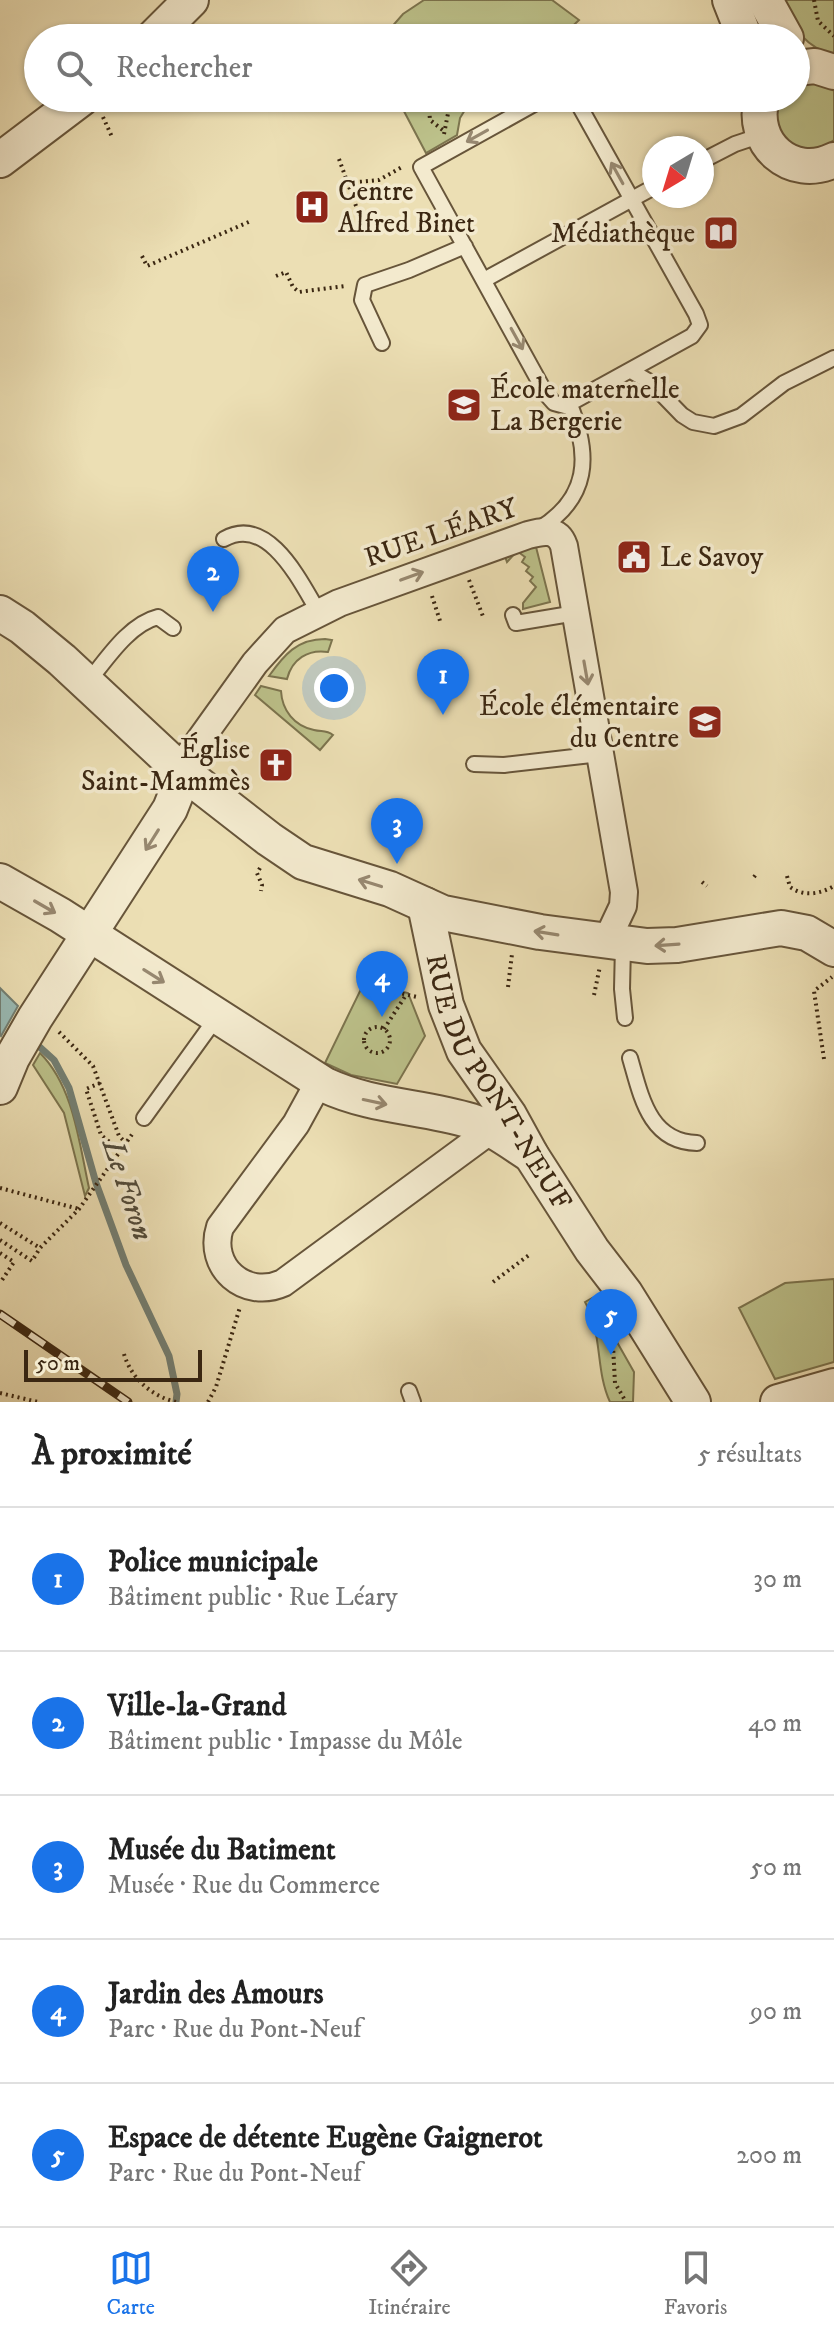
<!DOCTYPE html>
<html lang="fr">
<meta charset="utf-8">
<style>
:root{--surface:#fff;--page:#f2f2f2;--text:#222;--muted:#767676;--line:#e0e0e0;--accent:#1a73e8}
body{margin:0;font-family:"IM FELL DW Pica",serif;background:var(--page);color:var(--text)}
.compass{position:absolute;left:642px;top:136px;width:72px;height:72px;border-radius:50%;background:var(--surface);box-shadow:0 2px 6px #0004;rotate:218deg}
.scale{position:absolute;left:24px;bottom:20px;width:178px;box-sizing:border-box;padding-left:8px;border:4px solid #3b2712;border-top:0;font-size:22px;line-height:28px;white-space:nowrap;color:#3b2712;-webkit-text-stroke:6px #f3eace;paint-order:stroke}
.you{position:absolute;left:334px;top:688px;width:28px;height:28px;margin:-20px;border:6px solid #fff;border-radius:50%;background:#1a73e8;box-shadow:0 0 0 12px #1a73e833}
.badge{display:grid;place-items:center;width:52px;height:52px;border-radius:50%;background:var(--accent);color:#fff;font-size:26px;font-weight:700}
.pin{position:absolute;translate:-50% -66px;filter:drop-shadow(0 2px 4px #0008)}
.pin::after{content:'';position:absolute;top:42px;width:28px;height:24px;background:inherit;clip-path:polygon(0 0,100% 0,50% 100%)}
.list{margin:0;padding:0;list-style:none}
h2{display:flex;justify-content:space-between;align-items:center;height:104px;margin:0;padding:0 32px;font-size:34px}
h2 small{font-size:26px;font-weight:400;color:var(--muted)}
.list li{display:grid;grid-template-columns:52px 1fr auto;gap:24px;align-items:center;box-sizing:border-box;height:144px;padding:0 32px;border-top:2px solid var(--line)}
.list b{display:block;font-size:30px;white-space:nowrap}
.list p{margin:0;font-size:26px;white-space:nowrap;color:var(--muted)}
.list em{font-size:26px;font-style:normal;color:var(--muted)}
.icon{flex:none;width:44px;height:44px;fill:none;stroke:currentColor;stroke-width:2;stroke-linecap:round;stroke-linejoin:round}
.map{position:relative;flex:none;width:834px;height:1402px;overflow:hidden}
.search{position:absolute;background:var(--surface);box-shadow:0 2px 6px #0004;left:24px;right:24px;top:24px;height:88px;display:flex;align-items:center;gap:20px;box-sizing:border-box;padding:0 28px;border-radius:44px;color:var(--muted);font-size:30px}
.sheet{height:824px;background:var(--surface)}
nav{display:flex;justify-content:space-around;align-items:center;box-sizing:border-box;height:112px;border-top:2px solid var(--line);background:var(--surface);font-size:22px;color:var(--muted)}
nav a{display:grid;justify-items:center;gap:4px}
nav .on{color:var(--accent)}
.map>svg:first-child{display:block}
</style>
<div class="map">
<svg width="834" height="1402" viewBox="0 0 834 1402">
<rect width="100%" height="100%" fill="#ecdfb4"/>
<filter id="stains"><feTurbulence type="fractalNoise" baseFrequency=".0025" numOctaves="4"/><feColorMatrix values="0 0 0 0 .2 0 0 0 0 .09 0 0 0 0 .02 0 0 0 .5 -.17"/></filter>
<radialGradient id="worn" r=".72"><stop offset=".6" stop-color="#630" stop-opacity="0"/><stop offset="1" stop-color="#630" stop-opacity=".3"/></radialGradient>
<path fill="#bcc18a" stroke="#7c744e" stroke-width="2" d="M424,0H552L579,20L560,38H382L403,14Z
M779,0H834V56C802,45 795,28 779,0Z
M796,82L824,84L834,91V140L820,149L795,148L777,132L774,107L777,98H796Z
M397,98H463L468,105L460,118L457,135L426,153Z
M535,543L550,602L523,609V603L536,587L530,581L533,577L526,571L529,567L522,562L525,557L517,551L507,562L503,551Z
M325,639L332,640L328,652C308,649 292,659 287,679L269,676C284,655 297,639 325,639Z
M261,686L281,691C282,710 294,726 314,730C322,732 326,730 333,735L320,750L255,695Z
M370,984L408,993L425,1036L397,1084L351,1075L325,1063L361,989L367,990Z
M40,1053C74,1087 79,1143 89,1188L85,1196L64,1113L33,1065Z
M834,1279V1362L775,1379L739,1308L785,1283Z
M592,1298L634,1372L633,1402H610C595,1370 603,1333 585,1302Z"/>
<path fill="#9abbb5" stroke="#748074" stroke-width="2" d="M0,988L18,1006L1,1036L0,1035Z"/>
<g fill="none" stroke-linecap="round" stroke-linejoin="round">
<path stroke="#748074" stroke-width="7" d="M32,1040L54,1060L69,1088L96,1183L126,1265L169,1356L177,1394L176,1402"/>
<defs>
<path id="service" d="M545,98L421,167L546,394L554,403L565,406L692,336L700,325L696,314L575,98
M702,161L735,144L762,135
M484,280L654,187
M382,343L362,300L365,285L409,270L465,246
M631,371L650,382L682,415L693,422L714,426L741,416L784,383L834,358
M539,529C589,498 591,456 570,405
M224,539C268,514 300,581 318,611
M513,615L516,623L576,613
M88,682C106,660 129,624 158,617L173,628
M474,764L504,765L600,754
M623,945L622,989L625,1018
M630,1058C641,1096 649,1142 697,1143
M144,1118L217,1017
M409,1391L413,1402"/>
<path id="minor" d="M179,769L255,663L285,630L339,603L528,535C543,531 558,528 564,546L624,892L623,906L606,942
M319,1082L296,1124L220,1227C207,1267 245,1300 283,1283L491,1130"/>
<g id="tertiary">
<path d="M730,0L745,38"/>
<path d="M765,0L786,38"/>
<path d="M153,38L191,0"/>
<path d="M796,68L815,66L834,72"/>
<path d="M762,98C749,143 791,181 834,160"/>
<path d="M0,160L82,98"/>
<path d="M0,613L22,627L62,660L179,769L269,839L303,862L390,889L443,913L540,932L647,946L677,945L781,928L807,933L834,949"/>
<path d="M0,881L60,915L325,1085C372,1107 423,1106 471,1121C493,1128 512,1143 531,1155"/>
<path id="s1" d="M425,905L446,1005L464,1051L509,1115L531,1155L592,1250L625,1293L693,1402"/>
<path d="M0,1087L12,1058L35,1018L170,809L178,789L179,769"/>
<path d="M778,1402L834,1386"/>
</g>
</defs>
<use href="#service" stroke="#67553a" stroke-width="18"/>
<use href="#minor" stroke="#67553a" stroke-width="30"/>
<use href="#tertiary" stroke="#67553a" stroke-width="38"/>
<path stroke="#3b2712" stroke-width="4" stroke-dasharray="2 4" stroke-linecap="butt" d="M814,0L818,21L834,36
M448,38C457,22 473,22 483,38
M428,98L430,120L444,131
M103,117L112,137
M444,134L451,98
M339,159L356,206
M348,183L379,180L402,167
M142,256L147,266L251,221
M276,276L286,272L293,287L299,292L345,286
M469,580L484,619
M432,596L441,624
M260,868L257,873L262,885L261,891
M787,876L790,887C804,897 820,894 834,886
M754,877L757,873
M702,882L707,886
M373,987L417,997
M508,987L512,954
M594,995L600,966
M364 1040a13 13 0 1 1 26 0a13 13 0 1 1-26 0Z
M384,1029L406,995
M59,1032L93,1066L119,1136L126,1143
M824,1059L814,991L832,977
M100,1083L86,1089L101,1135L121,1151
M0,1188L79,1209
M0,1223L40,1248
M0,1240L32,1261L40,1248L79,1209L133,1133
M0,1253L14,1262L0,1283
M493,1282L529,1255
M612,1327L615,1383L626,1402
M124,1354C131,1378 151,1396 176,1402
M0,1393L38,1402
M208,1402L216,1387L240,1307"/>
<use href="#service" stroke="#f3eace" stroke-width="14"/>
<use href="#minor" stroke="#f3eace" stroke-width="26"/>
<use href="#tertiary" stroke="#f3eace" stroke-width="34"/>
<defs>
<path id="rail" d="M0,1314L128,1402"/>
</defs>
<use href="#rail" stroke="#3b2712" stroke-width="9"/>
<use href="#rail" stroke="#f3eace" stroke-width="6" stroke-dasharray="18" stroke-linecap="butt"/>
</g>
<defs><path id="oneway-shaft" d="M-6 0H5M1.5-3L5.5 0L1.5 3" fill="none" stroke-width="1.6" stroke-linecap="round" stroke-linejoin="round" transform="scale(2)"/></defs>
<g stroke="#978870">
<use href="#oneway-shaft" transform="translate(477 136) rotate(151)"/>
<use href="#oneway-shaft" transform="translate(617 173) rotate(-119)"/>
<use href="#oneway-shaft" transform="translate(517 339) rotate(61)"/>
<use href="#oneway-shaft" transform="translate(412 576) rotate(-20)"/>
<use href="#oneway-shaft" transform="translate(586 673) rotate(80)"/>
<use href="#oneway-shaft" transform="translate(152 840) rotate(122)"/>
<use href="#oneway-shaft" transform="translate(370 883) rotate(-163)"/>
<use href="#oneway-shaft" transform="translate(45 907) rotate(30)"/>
<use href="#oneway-shaft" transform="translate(546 933) rotate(-171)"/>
<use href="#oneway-shaft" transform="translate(667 945) rotate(176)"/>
<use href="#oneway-shaft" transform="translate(154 976) rotate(32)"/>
<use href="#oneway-shaft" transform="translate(375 1102) rotate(12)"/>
</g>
<defs>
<symbol id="hospital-square" viewBox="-11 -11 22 22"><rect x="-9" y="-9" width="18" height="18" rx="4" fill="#8f2418" stroke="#f3eace"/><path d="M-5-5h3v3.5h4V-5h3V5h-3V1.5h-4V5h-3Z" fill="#fff"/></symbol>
<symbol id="library-square" viewBox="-11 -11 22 22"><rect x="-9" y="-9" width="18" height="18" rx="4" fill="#8f2418" stroke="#f3eace"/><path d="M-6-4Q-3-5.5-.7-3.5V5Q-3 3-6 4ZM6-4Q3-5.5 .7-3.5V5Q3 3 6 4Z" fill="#fff"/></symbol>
<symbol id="school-square" viewBox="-11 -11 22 22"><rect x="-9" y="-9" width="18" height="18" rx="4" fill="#8f2418" stroke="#f3eace"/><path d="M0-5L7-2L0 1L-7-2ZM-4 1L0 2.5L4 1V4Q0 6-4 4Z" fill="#fff"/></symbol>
<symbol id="civic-square" viewBox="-11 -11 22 22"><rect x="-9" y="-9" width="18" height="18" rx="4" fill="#8f2418" stroke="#f3eace"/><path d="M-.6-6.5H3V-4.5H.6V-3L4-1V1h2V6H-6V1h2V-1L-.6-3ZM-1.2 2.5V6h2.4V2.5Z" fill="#fff"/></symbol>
<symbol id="church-square" viewBox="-11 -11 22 22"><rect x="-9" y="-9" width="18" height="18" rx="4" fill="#8f2418" stroke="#f3eace"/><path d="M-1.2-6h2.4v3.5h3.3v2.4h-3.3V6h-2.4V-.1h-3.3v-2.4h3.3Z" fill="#fff"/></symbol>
</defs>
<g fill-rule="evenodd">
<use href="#hospital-square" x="292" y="187" width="40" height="40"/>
<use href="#library-square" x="701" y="213" width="40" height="40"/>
<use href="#school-square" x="444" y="385" width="40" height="40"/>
<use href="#civic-square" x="614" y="537" width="40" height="40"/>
<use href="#school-square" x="685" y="702" width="40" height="40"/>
<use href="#church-square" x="256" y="745" width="40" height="40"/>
</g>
<g text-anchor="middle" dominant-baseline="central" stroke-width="7" stroke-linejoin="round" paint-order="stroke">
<g font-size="28" fill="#3b2712" stroke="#f3eace" text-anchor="start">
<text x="338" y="191">Centre<tspan x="338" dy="32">Alfred Binet</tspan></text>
<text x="695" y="233" text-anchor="end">Médiathèque</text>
<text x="490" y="389">École maternelle<tspan x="490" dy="32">La Bergerie</tspan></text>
<text x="660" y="557">Le Savoy</text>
<text x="679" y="706" text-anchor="end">École élémentaire<tspan x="679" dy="32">du Centre</tspan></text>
<text x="250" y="749" text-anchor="end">Église<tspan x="250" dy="32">Saint-Mammès</tspan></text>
</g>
<g font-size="28" fill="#3b2712" stroke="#f3eace">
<text transform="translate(441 533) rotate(-19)">RUE LÉARY</text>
<text stroke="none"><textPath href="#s1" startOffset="194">RUE DU PONT-NEUF</textPath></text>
</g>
<g font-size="30" font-style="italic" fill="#534c3b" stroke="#f3eace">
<text transform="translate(127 1190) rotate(72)">Le Foron</text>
</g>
</g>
<rect width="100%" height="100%" filter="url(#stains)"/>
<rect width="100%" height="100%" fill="url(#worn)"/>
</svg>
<svg class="compass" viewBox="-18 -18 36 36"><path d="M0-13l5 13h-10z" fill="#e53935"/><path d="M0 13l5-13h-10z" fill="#767676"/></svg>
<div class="scale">50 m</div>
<div class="you"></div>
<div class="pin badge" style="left:443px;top:715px">1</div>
<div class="pin badge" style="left:213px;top:612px">2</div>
<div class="pin badge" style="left:397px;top:864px">3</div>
<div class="pin badge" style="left:382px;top:1017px">4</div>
<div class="pin badge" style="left:611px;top:1355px">5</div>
<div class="search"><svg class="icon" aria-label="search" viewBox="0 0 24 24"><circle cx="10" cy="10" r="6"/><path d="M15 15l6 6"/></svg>Rechercher</div>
</div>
<section class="sheet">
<h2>À proximité<small>5 résultats</small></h2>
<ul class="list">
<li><span class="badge">1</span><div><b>Police municipale</b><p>Bâtiment public · Rue Léary</p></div><em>30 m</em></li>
<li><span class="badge">2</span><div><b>Ville-la-Grand</b><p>Bâtiment public · Impasse du Môle</p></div><em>40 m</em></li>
<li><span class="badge">3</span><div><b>Musée du Batiment</b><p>Musée · Rue du Commerce</p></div><em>50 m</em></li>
<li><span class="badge">4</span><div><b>Jardin des Amours</b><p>Parc · Rue du Pont-Neuf</p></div><em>90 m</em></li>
<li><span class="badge">5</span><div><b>Espace de détente Eugène Gaignerot</b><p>Parc · Rue du Pont-Neuf</p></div><em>200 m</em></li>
</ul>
</section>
<nav>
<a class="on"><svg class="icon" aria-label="map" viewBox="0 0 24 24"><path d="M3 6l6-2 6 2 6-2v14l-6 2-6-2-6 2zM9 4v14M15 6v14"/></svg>Carte</a>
<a><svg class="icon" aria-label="directions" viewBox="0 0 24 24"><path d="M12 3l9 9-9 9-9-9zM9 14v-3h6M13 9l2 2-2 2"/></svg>Itinéraire</a>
<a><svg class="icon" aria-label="saved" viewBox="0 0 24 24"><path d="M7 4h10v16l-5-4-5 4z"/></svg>Favoris</a>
</nav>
